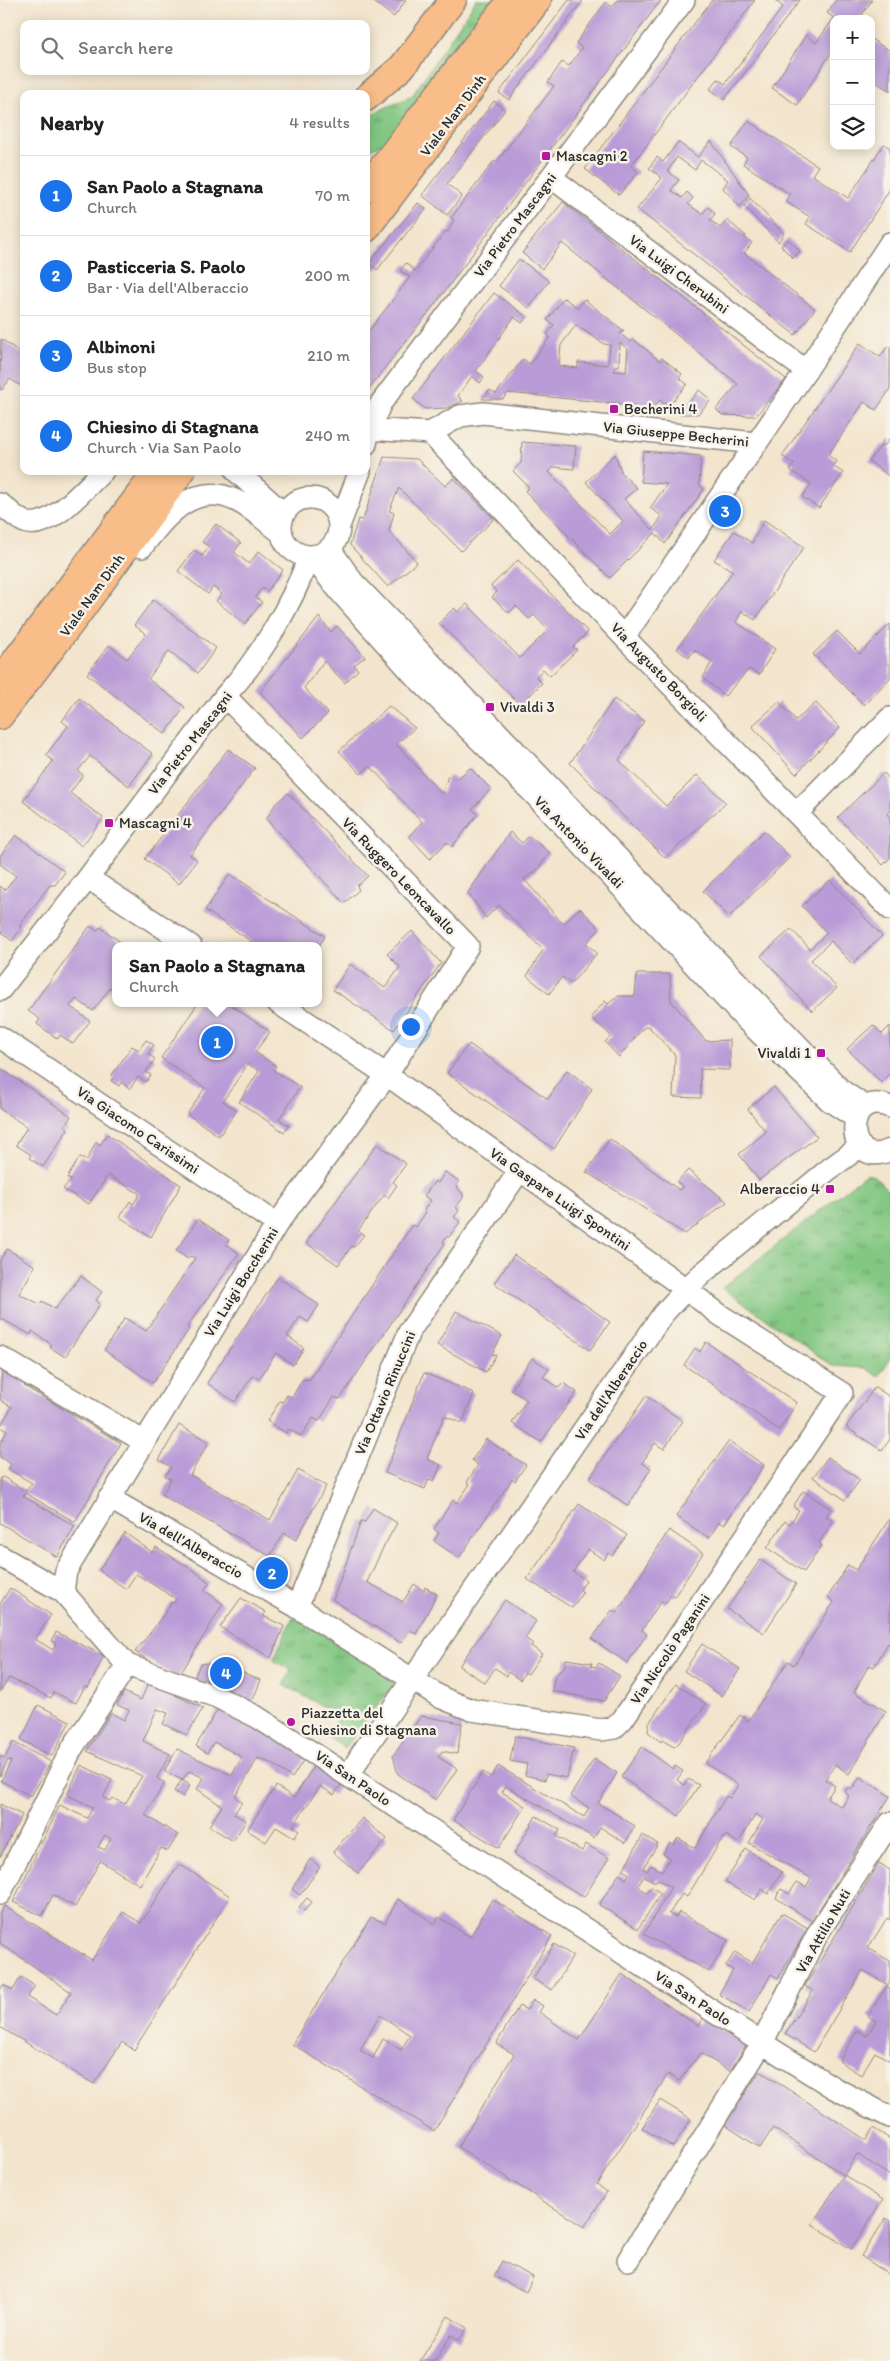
<!DOCTYPE html>
<meta charset="utf-8">
<style>
:root{--surface:#fff;--page:#f2f2f2;--text:#222;--muted:#767676;--line:#e0e0e0;--accent:#1a73e8}
body{margin:0;font-family:Itim,sans-serif;background:var(--page);color:var(--text)}
.controls{position:absolute;right:15px;top:15px;display:grid;overflow:hidden;border-radius:10px;box-shadow:0 2px 12px #0003}
.controls button{width:45px;height:45px;display:grid;place-items:center;padding:0;border:0;border-bottom:1px solid var(--line);background:var(--surface);color:var(--text);font:25px sans-serif}
.you{position:absolute;left:410px;top:1026px;width:18px;height:18px;margin:-12px;border:4px solid #fff;border-radius:50%;background:#1a73e8;box-shadow:0 0 0 8px #1a73e833}
.badge{display:grid;place-items:center;width:32px;height:32px;border-radius:50%;background:var(--accent);color:#fff;font-size:16px;font-weight:700}
.pin{position:absolute;translate:-50% -50%;border:2px solid #fff;box-shadow:0 1px 5px #0006}
.popup{position:absolute;left:112px;top:942px;width:210px;height:65px;box-sizing:border-box;display:grid;place-content:center;border-radius:10px;background:var(--surface);filter:drop-shadow(0 1px 4px #0005);font-size:16px;white-space:nowrap;color:var(--muted)}
.popup b{font-size:19px;color:var(--text)}
.popup::after{content:'';position:absolute;left:50%;top:100%;margin-left:-10px;border:10px solid transparent;border-top-color:var(--surface)}
.list{margin:0;padding:0;list-style:none}
h2{display:flex;justify-content:space-between;align-items:center;height:65px;margin:0;padding:0 20px;font-size:21px}
h2 small{font-size:16px;font-weight:400;color:var(--muted)}
.list li{display:grid;grid-template-columns:32px 1fr auto;gap:15px;align-items:center;box-sizing:border-box;height:80px;padding:0 20px;border-top:1px solid var(--line)}
.list b{display:block;font-size:19px;white-space:nowrap}
.list p{margin:0;font-size:16px;white-space:nowrap;color:var(--muted)}
.list em{font-size:16px;font-style:normal;color:var(--muted)}
.icon{flex:none;width:28px;height:28px;fill:none;stroke:currentColor;stroke-width:2;stroke-linecap:round;stroke-linejoin:round}
.map{position:relative;flex:none;width:890px;height:2361px;overflow:hidden}
.search{position:absolute;background:var(--surface);box-shadow:0 2px 12px #0003;left:20px;top:20px;width:350px;height:55px;display:flex;align-items:center;gap:12px;box-sizing:border-box;padding:0 18px;border-radius:10px;color:var(--muted);font-size:19px}
.panel{position:absolute;background:var(--surface);box-shadow:0 2px 12px #0003;left:20px;top:90px;width:350px;height:385px;border-radius:10px}
.map>svg:first-child{display:block}
</style>
<div class="map">
<svg width="890" height="2361" viewBox="0 0 890 2361">
<defs>
<pattern id="park-tufts" width="24" height="20" patternUnits="userSpaceOnUse" patternTransform="scale(1.25)"><rect width="24" height="20" fill="#82c782"/><path d="M3 7l-1-3M5 7V3M7 7l1-3M15 17l-1-3M17 17v-4M19 17l1-3" fill="none" stroke="#6ba26b"/></pattern>
</defs>
<rect width="100%" height="100%" fill="#f7f3e8"/>
<filter id="ink" filterUnits="userSpaceOnUse"><feTurbulence type="fractalNoise" baseFrequency=".02" numOctaves="2"/><feDisplacementMap in="SourceGraphic" scale="10" xChannelSelector="R" yChannelSelector="G"/><feConvolveMatrix kernelMatrix="1 2 1 2 8 2 1 2 1" color-interpolation-filters="sRGB"/></filter>
<filter id="wash" filterUnits="userSpaceOnUse"><feTurbulence type="fractalNoise" baseFrequency=".0096" numOctaves="4" result="noise"/><feDisplacementMap in="SourceGraphic" scale="20" xChannelSelector="R" yChannelSelector="G"/><feGaussianBlur stdDeviation="1.12" result="paint"/><feColorMatrix in="noise" values="0 0 0 0 0 0 0 0 0 0 0 0 0 0 0 0 0 1.4 0 .05"/><feComposite in="paint" operator="in"/></filter>
<g filter="url(#wash)">
<rect width="100%" height="100%" fill="#f3e5cd"/>
<path fill="url(#park-tufts)" stroke="#567956" d="M476,0H495L391,140L370,149L366,154V116L412,96Z
M866,1174L874,1176L890,1192V1359L878,1377L866,1368L833,1366L722,1288Z
M293,1617L399,1678L345,1748L328,1737L339,1715L284,1685L291,1670L273,1660Z"/>
<g id="blocks">
<path fill="#b99bd7" fill-rule="evenodd" d="M371,0H406L394,17Z
M569,0H583L509,100L499,93Z
M618,0H661L439,299L366,392V335L410,277L400,271L406,263L415,271L446,231L448,232L454,220L451,218L494,161L496,163L554,86L548,82L562,62L569,66L582,48L576,43L606,2L612,7Z
M712,0H755L631,166L638,172L619,195L585,169Z
M775,0H800L724,100L710,89L718,79L725,84L783,7Z
M836,0H872L859,19H834V55L831,53L797,105L772,88L806,35L816,43L834,18L827,13Z
M871,39L890,51V91L871,79Z
M494,101L505,110L447,184L462,196L447,215L422,195Z
M748,121L818,166L812,175L848,198L884,144L890,148V189L850,252L806,224L810,217L785,201L790,194L743,164L747,157L731,147Z
M711,141L749,195L740,207L723,188L728,180L701,160L695,170L677,157L668,171L679,180L671,190L682,198L687,192L693,198L688,204L702,214L708,207L715,214L710,220L720,228L727,220L746,236L744,237L752,243L744,253L815,309L795,335L637,209L662,178L649,168L657,157L663,162L678,142L698,157Z
M750,198L784,234L778,242L744,206Z
M563,202L786,379L756,416L722,415L716,409L738,384L562,243L542,269L522,253Z
M418,203L426,209L377,270L369,263Z
M788,239L800,251L793,258L781,246Z
M519,259L549,281L529,308L499,286Z
M494,293L527,317L522,323L514,317L476,371L484,377L480,383L472,376L458,396L463,401L447,408L425,409L413,399Z
M564,298L578,308L584,299L624,331L620,334L631,342L633,339L660,361L662,358L682,374L679,378L687,384L668,407L660,400L654,407L508,393L503,399H482L490,390L496,394L523,359L530,364L550,337L547,334L554,325L547,320ZM576,325L604,344L610,345L608,365L578,362V368L559,366L561,345ZM620,343L628,349L626,372L614,371V366H619Z
M1,339L24,355V388L10,379L2,390L0,389Z
M860,343L880,357L888,346L890,347V389L876,410L864,402L828,455L836,461L833,466L843,473L819,508L802,497L811,484L790,470L794,464L782,456Z
M699,390L711,400L698,414H680Z
M890,438V477L869,461L882,444L884,446Z
M522,442L576,446L574,469L554,467L549,472L610,534L623,521L586,482L615,454L622,474L637,488L624,499L653,530L662,516L650,508L667,484L641,482L643,451L701,456L699,485L704,489L665,544L655,533L610,578L525,491L529,487L513,471L521,463Z
M384,457L417,459L445,486L454,478L494,519L461,551L399,488L389,511L394,513L389,531L417,562L388,587L350,545L358,519L363,520Z
M764,520L804,547L755,620L742,611L736,622L775,649L759,675L749,669L725,696L703,678L712,661L694,650L689,658L677,649L733,571L714,560L734,531L752,543Z
M216,524L241,543L234,552L249,564L259,551L283,570L267,591L262,588L255,597L262,602L245,624L216,601L222,594L213,587L208,594L178,571L194,550L202,556L209,547L202,542Z
M518,560L588,632L573,647L577,650L550,676L543,669L536,677L542,683L520,705L439,623L454,608L458,612L467,604L520,658L548,630L534,615L529,619L516,606L509,613L492,597L497,592L491,586Z
M153,600L216,648L198,673L169,651L148,679L185,707L165,734L87,674L109,645L127,659L146,634L134,625Z
M319,617L331,632L337,626L365,657L354,665L358,670L345,683L324,661L304,688L328,713L303,738L260,692Z
M890,624V678L864,705L813,654L837,631L860,654Z
M79,698L153,754L129,786L90,756L78,771L83,775L70,793L103,818L82,846L23,801L53,761L46,755L68,726L62,721Z
M614,699L644,721L619,760L666,806L697,775L726,803L665,858L570,763Z
M779,702L796,720L816,703L840,728L796,774L752,726Z
M389,706L415,728L396,744L442,794L448,776L457,779L470,768L491,789L472,809L478,814L452,847L447,842L430,859L409,836L422,822L370,766L361,774L339,751Z
M228,749L255,768L190,855L197,860L179,884L145,859Z
M884,773L890,780V811L887,814L890,818V858L883,865L838,817Z
M288,793L368,876L357,886L359,890L344,903L266,819L276,803Z
M764,831L790,857L729,917L703,891Z
M510,832L522,843L529,836L550,853L537,870L524,879L563,924L580,908L600,929L586,943L597,953L571,984L562,977L549,994L527,976L543,950L499,905L486,918L468,893Z
M16,835L65,872L55,885H50L20,925L21,929L12,941L0,931V886L5,890L16,876L0,864V856Z
M230,874L325,936L319,946H258L205,910Z
M830,880L882,936L852,964L831,941L811,960L837,988L812,1011L761,956L791,929L810,949L827,933L802,906Z
M90,926L97,931L100,927L126,946H116V984L114,983L93,1011L76,999L70,1006L90,1021L73,1044L60,1035L58,1039L37,1024L40,1019L28,1011Z
M412,931L441,963L394,1030L333,990L350,964L385,988L400,967L387,954Z
M637,974H670L671,1001L706,1041L730,1040V1070L700,1069L701,1098L673,1097L675,1055L648,1026L643,1028L619,1057L605,1042L611,1036L591,1017L605,1001L608,1004L618,996H635Z
M198,1003H228L270,1032L255,1052L276,1066L273,1070L300,1087L279,1119L289,1125L284,1132L239,1102L259,1071L248,1064L223,1101L237,1110L219,1136L187,1114L205,1088L161,1058Z
M873,1025L882,1034L890,1026V1073L881,1082L847,1049Z
M146,1040L154,1045L148,1054L155,1059L146,1072L151,1075L146,1082L138,1077L130,1089L121,1082L119,1086L111,1081L114,1077L112,1075L132,1046L139,1050Z
M469,1044L548,1099L567,1070L592,1089L554,1149L447,1073Z
M0,1068L71,1116L65,1126L68,1129L43,1167L29,1158L31,1155L16,1145L27,1127L0,1109Z
M774,1087L817,1137L759,1180L739,1154L766,1132L748,1109Z
M107,1134L181,1185L151,1237L120,1217L130,1201L133,1204L140,1194L108,1175L89,1204L63,1189L71,1180L67,1178L80,1157L87,1160L96,1142L100,1145Z
M610,1139L679,1190L683,1187L677,1182L688,1170L727,1202L685,1234L586,1172Z
M377,1144L406,1164L393,1182L397,1185L388,1198L384,1195L358,1231L364,1235L354,1247L352,1246L338,1265L306,1243Z
M445,1172L459,1181L456,1186L463,1194V1198L456,1207L459,1211L454,1217L460,1222L449,1237H446L443,1242L445,1243L340,1399L334,1397L319,1421L313,1418L301,1436L288,1429L286,1433L267,1421L280,1401L283,1402L287,1395L292,1397L303,1379L309,1380L412,1225L416,1227L426,1212L424,1210L431,1200L424,1196L435,1181L438,1183Z
M198,1219L229,1240L226,1244L239,1253L187,1327L189,1329L153,1383L104,1350L125,1318L146,1331L195,1258L190,1256L188,1259L176,1251Z
M7,1249L35,1266L19,1294L40,1304L42,1301L55,1309L81,1276L102,1292L96,1300L100,1304L65,1357L51,1348V1344L32,1331L31,1335L0,1318V1260Z
M514,1255L610,1322L590,1350L494,1283Z
M278,1277L319,1305L308,1322L300,1317L287,1336L304,1348L293,1365L276,1353L259,1379L253,1375L235,1402L207,1383Z
M456,1311L502,1336L492,1354L496,1355L486,1372L437,1345Z
M706,1342L797,1403L779,1430L684,1365L695,1348L700,1352Z
M532,1358L549,1369L543,1377L559,1388L563,1383L577,1392L541,1442L512,1423L527,1400L511,1390Z
M2,1369L26,1383L24,1386L121,1443L75,1522L25,1493L23,1496L75,1526L57,1557L0,1523V1478L3,1477L26,1491L32,1483L8,1469L11,1464L0,1457V1444L7,1431L0,1427L12,1407L0,1400Z
M424,1373L474,1393L462,1423L444,1416L427,1459L441,1465L434,1481L429,1479L425,1489L385,1473Z
M875,1387L890,1397V1439L882,1451L846,1427Z
M646,1396L683,1421L664,1449L655,1443L642,1463L651,1468L628,1506L589,1479Z
M179,1425L209,1442L190,1475L270,1520L298,1470L326,1486L296,1540L284,1533L270,1556L162,1495L171,1479L165,1476L171,1467L159,1460Z
M486,1439L526,1465L515,1481L512,1479L459,1558L434,1541L439,1533L434,1529L453,1500L457,1503L470,1484L467,1482L478,1465L472,1460Z
M729,1441L764,1465L724,1525L719,1522L709,1538L676,1516Z
M828,1457L860,1480L845,1500L813,1477Z
M803,1491L831,1509L826,1516L833,1521L819,1543L822,1545L804,1572L767,1548L785,1521L790,1524L799,1510L793,1507Z
M579,1504L627,1535L612,1556L608,1553L604,1560L588,1549L573,1572L586,1580L580,1590L583,1592L572,1608L527,1579Z
M373,1508L397,1523L382,1550L367,1582L403,1602L414,1584L424,1591L425,1587L437,1594L416,1634L410,1630L401,1643L333,1600L361,1521L365,1522Z
M890,1518V1645L888,1643L874,1667L869,1665L854,1692L886,1711L849,1774L835,1764L826,1780L835,1786L827,1798L842,1807L849,1796L845,1792L848,1787L852,1789L860,1777L890,1796L812,1921L776,1898L781,1889L789,1894L797,1882L806,1887L811,1878L749,1843L763,1819L756,1814L738,1843L726,1835L720,1842L687,1897L682,1894L669,1914L676,1917L679,1912L728,1940L709,1972L644,1934L671,1887L657,1879L655,1882L644,1876L638,1886L647,1893L651,1887L661,1893L638,1929L599,1905L619,1874L626,1879L629,1874L623,1870L643,1835L658,1844L643,1868L647,1871L651,1865L662,1871L670,1858L663,1854L670,1843L674,1845L678,1838L695,1848L726,1796L730,1798L738,1785L705,1763L740,1715L748,1721L788,1661L794,1665L834,1602L828,1597L848,1565L856,1570Z
M669,1530L703,1553L674,1597L671,1595L665,1604L661,1601L642,1630L647,1634L627,1663L592,1639L612,1610L617,1613Z
M125,1533L152,1552L156,1547L196,1572L210,1583L204,1590L223,1604L178,1678L135,1652L154,1628L172,1602L174,1603L176,1599L136,1574L126,1589L99,1570Z
M760,1560L796,1584L764,1633L727,1609Z
M10,1588L51,1615L35,1639L53,1650L56,1643L52,1641L56,1632L104,1656L88,1688L85,1686L76,1703L54,1692L51,1698L9,1678L0,1692V1604Z
M241,1598L266,1612L263,1616L284,1626L271,1658L220,1627Z
M505,1600L536,1621L525,1638L533,1644L531,1646L542,1654L528,1674L525,1672L520,1680L508,1672L507,1676L495,1668L485,1683L459,1666Z
M702,1644L740,1669L722,1696L684,1671Z
M566,1659L592,1663L591,1666L596,1667L599,1663L620,1676L604,1701L552,1691L555,1676L565,1666Z
M217,1662L261,1680L251,1704L199,1682L195,1676L200,1664L208,1663L215,1666Z
M149,1681L176,1692L175,1695L203,1708L187,1735L163,1724L168,1713L157,1709L143,1741L170,1754L157,1778L165,1783L145,1815L178,1835L168,1851L161,1848L140,1885L100,1861L75,1907L53,1895L42,1916L13,1902L60,1805L87,1818L93,1807L67,1795L81,1765L112,1780L103,1798L110,1801L112,1798L125,1804L142,1776L87,1751L111,1713L124,1720L129,1710L117,1705L124,1692L141,1700ZM105,1835L111,1839L105,1850L98,1847Z
M676,1684L706,1704L679,1743L674,1747L662,1740L661,1742L648,1732L649,1723Z
M221,1704L308,1753L292,1778L273,1764L258,1758L235,1797L242,1802L234,1814L246,1821L233,1841L209,1826L222,1806L197,1789L204,1778L189,1771L182,1780L164,1771L177,1749L232,1775L242,1757L214,1742L207,1753L196,1746Z
M38,1705L70,1721L52,1756L21,1740Z
M421,1716L462,1723L457,1754L442,1751L438,1757L457,1769L436,1800L398,1774L393,1756Z
M515,1736L574,1748L567,1778L546,1774L545,1780L525,1775L527,1764L510,1761Z
M13,1742L51,1762L31,1796L1,1781L11,1761L8,1760L0,1776V1756L5,1758Z
M642,1747L673,1769L675,1766L683,1771L677,1780L684,1785L688,1779L699,1785L679,1816L621,1777Z
M594,1759L617,1773L598,1803L635,1826L625,1843L600,1827L594,1838L506,1786L502,1792L525,1806L499,1848L453,1820L483,1772L491,1777L498,1766L584,1817L589,1808L570,1796Z
M317,1761L345,1779L334,1795L320,1786L293,1826L299,1830L294,1838L276,1827L266,1842L247,1830L276,1786L294,1798Z
M182,1780L190,1785L183,1797L174,1791Z
M0,1804L22,1815L0,1857Z
M536,1816L560,1830L556,1836L582,1851L586,1844L609,1858L584,1897L514,1854Z
M362,1818L387,1839L358,1873L333,1852Z
M746,1849L782,1872L768,1894L762,1889L755,1900L725,1882Z
M310,1859L320,1867L300,1895L292,1889Z
M879,1863L890,1870V1920L887,1918L868,1948L890,1961V1981L888,1985L863,1970L814,2052L785,2034L813,1991L805,1986Z
M179,1864L230,1896L134,2050L122,2042L94,2084L0,2027V1990L3,1985L13,1990L21,1977L35,1986L27,1997L56,2015L71,1992L0,1943V1913L4,1906L92,1960L123,1912L141,1923Z
M307,1898L312,1902L304,1911L299,1907Z
M398,1899L435,1924L439,1917L470,1937L492,1899L552,1936L434,2131L292,2044L371,1917L385,1923ZM380,2015L410,2035L401,2050L383,2039L373,2058L360,2050Z
M782,1913L808,1928L778,1978L771,1974L749,2012L719,1994L733,1970L726,1966L735,1952L752,1963Z
M554,1944L573,1956L552,1990L533,1979Z
M622,1974L698,2026L703,2018L746,2045L730,2071L700,2053L679,2081L668,2074L597,2184L607,2192L584,2227L458,2147L514,2054L496,2044L519,2006L527,2010L533,2000L543,2006L539,2012L579,2040Z
M887,1986L890,1988V2061L875,2052L861,2075L839,2061L858,2030L867,2036L876,2021L868,2016Z
M760,2071L866,2140L873,2128L890,2139V2176L857,2154L844,2175L773,2128L760,2148L725,2125Z
M660,2100L691,2119L673,2147L642,2128Z
M844,2175L883,2200L851,2249L812,2224Z
M886,2218L890,2221V2275L861,2256Z
M502,2261L533,2277L526,2292L494,2276Z
M448,2316L467,2328L459,2340L451,2335L435,2361H420Z"/>
</g>
</g>
<g filter="url(#ink)">
<use href="#blocks" fill-opacity="0" stroke="#8f887c" stroke-width="1"/>
<g fill="none" stroke-linecap="round" stroke-linejoin="round">
<defs>
<path id="minor" d="M551,177L806,371
M369,429L430,433
M430,433L624,637L890,909
M430,433L460,416L483,413L755,443
M366,444L369,429L381,403L684,0
M236,471L284,514
M281 527a29 29 0 1 1 58 0a29 29 0 1 1-58 0Z
M0,504C8,509 16,519 25,522C49,532 86,487 103,471
M339,526L360,471
M142,547C165,517 194,479 237,501C253,509 266,522 281,532
M330,549L353,582L842,1091L866,1107
M311,556L341,593L414,675L534,794L744,1018L830,1101L856,1118
M624,637L806,371L890,243
M798,812L890,718
M88,878L191,946
M0,990L88,878L225,696C260,658 291,606 309,557
M0,1037L277,1224
M890,1107C842,1087 844,1172 890,1150
M0,1357L143,1441
M109,1498L297,1607L442,1698L472,1710L601,1730L614,1728L623,1719L842,1393L720,1315L686,1289L387,1075L278,1003
M0,1556L63,1592L127,1665L217,1697L257,1717L762,2043L834,2088L890,2117
M63,1592L66,1571L277,1224L387,1075L468,946L225,696
M297,1607L409,1332L520,1170
M349,1776L362,1753L663,1314L686,1289L704,1272L828,1170L861,1146
M0,1894L71,1750L127,1665
M628,2260L762,2043L818,1933L890,1823"/>
<path id="major" d="M366,98L402,67L453,0
M366,188L511,0
M366,229L538,0
M0,681L157,471
M0,716L78,614L182,471"/>
</defs>
<use href="#minor" stroke="#8f887c" stroke-width="24"/>
<use href="#major" stroke="#8f887c" stroke-width="29"/>
<use href="#minor" stroke="#fff" stroke-width="21"/>
<use href="#major" stroke="#f8bd89" stroke-width="26"/>
</g>
</g>
<g fill="#b5179e" stroke="#f7f3e8" stroke-width="2">
<rect x="541" y="151" width="10" height="10" rx="2.5"/>
<rect x="609" y="404" width="10" height="10" rx="2.5"/>
<rect x="485" y="702" width="10" height="10" rx="2.5"/>
<rect x="104" y="818" width="10" height="10" rx="2.5"/>
<rect x="816" y="1048" width="10" height="10" rx="2.5"/>
<rect x="825" y="1184" width="10" height="10" rx="2.5"/>
<circle cx="291" cy="1722" r="5"/>
</g>
<g text-anchor="middle" dominant-baseline="central" stroke-width="5" stroke-linejoin="round" paint-order="stroke">
<g font-size="15" fill="#2b2b2b" stroke="#f7f3e8">
<text transform="translate(453 115) rotate(-53)">Viale Nam Dinh</text>
<text transform="translate(515 225) rotate(-53)">Via Pietro Mascagni</text>
<text transform="translate(679 274) rotate(37)">Via Luigi Cherubini</text>
<text transform="translate(676 434) rotate(6)">Via Giuseppe Becherini</text>
<text transform="translate(92 595) rotate(-54)">Viale Nam Dinh</text>
<text transform="translate(659 672) rotate(46)">Via Augusto Borgioli</text>
<text transform="translate(190 743) rotate(-52)">Via Pietro Mascagni</text>
<text transform="translate(579 842) rotate(46)">Via Antonio Vivaldi</text>
<text transform="translate(399 876) rotate(46)">Via Ruggero Leoncavallo</text>
<text transform="translate(138 1130) rotate(34)">Via Giacomo Carissimi</text>
<text transform="translate(560 1199) rotate(35)">Via Gaspare Luigi Spontini</text>
<text transform="translate(241 1282) rotate(-58)">Via Luigi Boccherini</text>
<text transform="translate(611 1390) rotate(-56)">Via dell'Alberaccio</text>
<text transform="translate(385 1393) rotate(-67)">Via Ottavio Rinuccini</text>
<text transform="translate(191 1545) rotate(30)">Via dell'Alberaccio</text>
<text transform="translate(670 1649) rotate(-56)">Via Niccolò Paganini</text>
<text transform="translate(353 1778) rotate(34)">Via San Paolo</text>
<text transform="translate(823 1931) rotate(-60)">Via Attilio Nuti</text>
<text transform="translate(693 1998) rotate(33)">Via San Paolo</text>
</g>
<g font-size="15" fill="#2b2b2b" stroke="#f7f3e8" text-anchor="start">
<text x="556" y="156">Mascagni 2</text>
<text x="624" y="409">Becherini 4</text>
<text x="500" y="707">Vivaldi 3</text>
<text x="119" y="823">Mascagni 4</text>
<text x="811" y="1053" text-anchor="end">Vivaldi 1</text>
<text x="820" y="1189" text-anchor="end">Alberaccio 4</text>
<text x="301" y="1713">Piazzetta del<tspan x="301" dy="17">Chiesino di Stagnana</tspan></text>
</g>
</g>
</svg>
<div class="controls">
<button>+</button>
<button>−</button>
<button><svg class="icon" aria-label="layers" viewBox="0 0 24 24"><path d="M12 4l9 5-9 5-9-5zM3 14l9 5 9-5"/></svg></button>
</div>
<div class="you"></div>
<div class="pin badge" style="left:217px;top:1042px">1</div>
<div class="popup"><b>San Paolo a Stagnana</b>Church</div>
<div class="pin badge" style="left:272px;top:1573px">2</div>
<div class="pin badge" style="left:725px;top:511px">3</div>
<div class="pin badge" style="left:226px;top:1673px">4</div>
<div class="search"><svg class="icon" aria-label="search" viewBox="0 0 24 24"><circle cx="10" cy="10" r="6"/><path d="M15 15l6 6"/></svg>Search here</div>
<section class="panel">
<h2>Nearby<small>4 results</small></h2>
<ul class="list">
<li><span class="badge">1</span><div><b>San Paolo a Stagnana</b><p>Church</p></div><em>70 m</em></li>
<li><span class="badge">2</span><div><b>Pasticceria S. Paolo</b><p>Bar · Via dell'Alberaccio</p></div><em>200 m</em></li>
<li><span class="badge">3</span><div><b>Albinoni</b><p>Bus stop</p></div><em>210 m</em></li>
<li><span class="badge">4</span><div><b>Chiesino di Stagnana</b><p>Church · Via San Paolo</p></div><em>240 m</em></li>
</ul>
</section>
</div>
